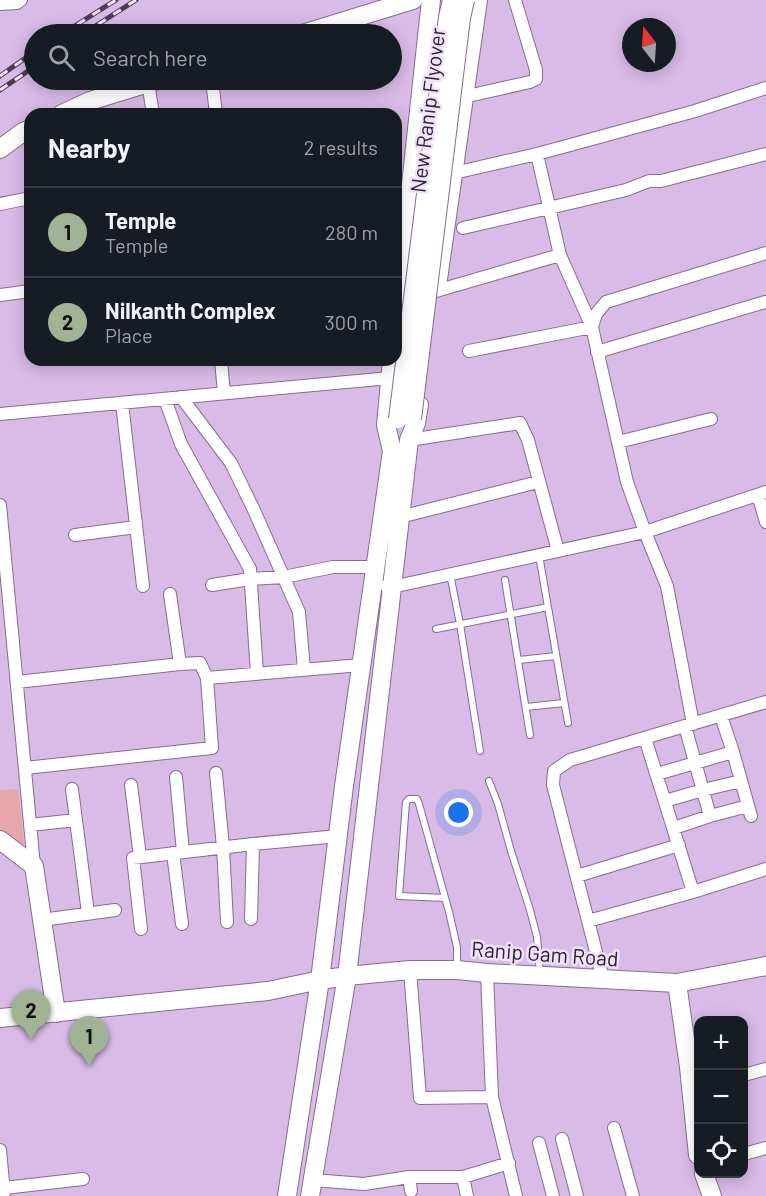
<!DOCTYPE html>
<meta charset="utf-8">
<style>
:root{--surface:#171b24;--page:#20242c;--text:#f1f3f6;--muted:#9ea1a6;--line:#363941;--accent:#a0b395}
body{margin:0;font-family:Barlow,sans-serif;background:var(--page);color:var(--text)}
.controls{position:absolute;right:18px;bottom:18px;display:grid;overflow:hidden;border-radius:12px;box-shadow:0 3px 15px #0003}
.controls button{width:54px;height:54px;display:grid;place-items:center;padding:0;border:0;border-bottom:2px solid var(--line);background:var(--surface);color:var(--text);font:30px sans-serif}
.compass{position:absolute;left:622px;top:18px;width:54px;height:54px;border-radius:50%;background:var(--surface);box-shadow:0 3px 15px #0003;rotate:343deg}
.you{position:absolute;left:459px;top:813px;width:21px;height:21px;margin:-15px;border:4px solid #fff;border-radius:50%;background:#1a73e8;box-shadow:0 0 0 9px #1a73e833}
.badge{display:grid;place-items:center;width:39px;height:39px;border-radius:50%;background:var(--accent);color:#111;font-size:20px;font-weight:700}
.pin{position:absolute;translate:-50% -50px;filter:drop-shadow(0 2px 3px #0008)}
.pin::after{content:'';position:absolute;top:32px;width:21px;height:18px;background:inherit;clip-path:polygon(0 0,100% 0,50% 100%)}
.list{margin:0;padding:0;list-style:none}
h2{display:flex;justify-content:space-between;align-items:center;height:78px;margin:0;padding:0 24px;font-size:26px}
h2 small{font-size:20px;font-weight:400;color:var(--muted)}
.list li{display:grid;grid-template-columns:39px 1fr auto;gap:18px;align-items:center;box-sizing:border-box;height:90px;padding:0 24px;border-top:2px solid var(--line)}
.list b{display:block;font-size:22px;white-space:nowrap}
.list p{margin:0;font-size:20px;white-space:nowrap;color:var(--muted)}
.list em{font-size:20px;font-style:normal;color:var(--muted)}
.icon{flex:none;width:33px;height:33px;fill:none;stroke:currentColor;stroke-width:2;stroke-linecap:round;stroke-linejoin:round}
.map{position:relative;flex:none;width:766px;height:1196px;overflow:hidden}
.search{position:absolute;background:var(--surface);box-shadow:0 3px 15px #0003;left:24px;top:24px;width:378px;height:66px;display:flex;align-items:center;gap:15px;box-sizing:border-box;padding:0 21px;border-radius:33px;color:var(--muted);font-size:22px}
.panel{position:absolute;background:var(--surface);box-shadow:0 3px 15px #0003;left:24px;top:108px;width:378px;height:258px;border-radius:18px}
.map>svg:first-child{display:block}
</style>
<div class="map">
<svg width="766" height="1196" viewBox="0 0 766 1196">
<rect width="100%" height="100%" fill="#d9bbe7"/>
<path fill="#e6a6aa" d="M18,789L24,843L21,847L0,834V790Z"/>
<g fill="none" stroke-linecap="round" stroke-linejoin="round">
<defs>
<path id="lane" d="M539,555L568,723
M450,574L460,624L480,751
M505,580L530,735
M436,629L548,607
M519,660L556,656
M526,707L564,703
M489,781L498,804L511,851L530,910L537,937L540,974
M445,898L399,896L406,802L409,799H417L419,804L449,912L457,947V967"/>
<path id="street" d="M0,4L17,3L21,0
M212,80L216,114
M148,83L153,114
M459,98L530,82L536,79V70L515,0
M454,173L537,154
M0,204L30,198
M463,228L626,190L649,181H661L766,154
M436,291L560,255
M0,295L30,291
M469,351L592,327L560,255L537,154L695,111L766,88
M597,352L765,302
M221,360L224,393
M181,397L231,463L253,508L299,612L304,670
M165,399L181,444L250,569L257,674
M122,403L143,586
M0,414L390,378
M409,440L520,423L528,440L558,551
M618,442L711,419
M758,495L766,522
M0,505L34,866
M400,517L538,482
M75,535L136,527
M212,585L250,579L284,577L333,567H375
M386,586L392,587L645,532L766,492
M170,594L180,664
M17,682L180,664L200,663L207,678
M693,724L667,586L645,532L627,482L592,327L596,314L606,302L766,253
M685,726L710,816
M645,738L693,892
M733,752L751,816
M25,768L212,748L207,678L361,665
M216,773L223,847L227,922
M657,774L733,752L721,716
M176,777L183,852
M131,785L140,857
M72,789L88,913
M665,801L703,790L741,781
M30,825L76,820
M674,828L710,816L748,806
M173,853L182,924
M577,876L679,845
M251,919L253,844L338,836
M42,920L115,910
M588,921L693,892L766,869
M141,929L133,858L253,844
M410,970L420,1098L492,1097L487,973
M603,979L553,785L554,771L570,760L766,702
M744,1075L766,1069
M492,1097L516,1196
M614,1128L633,1196
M562,1139L577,1196
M539,1143L553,1196
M0,1150L4,1193
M744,1154L766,1148
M463,1177L467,1196
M313,1180L364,1184L409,1177
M4,1188L83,1179
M411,1191L409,1177H463L509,1163"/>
<path id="secondary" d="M302,34L413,0
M62,114L90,101L158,80
M0,149L23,132L30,129
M437,286L478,0
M396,323L431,0
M0,840L34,866L56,1013
M677,983L689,1067L698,1155
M0,1018L268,991L320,980L347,976L410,970H457L487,973L677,983L766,966
M704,1174L712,1196
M287,1196L320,980L344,786L392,451L386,425L392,360
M310,1196L347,976L409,440L416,423L419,405"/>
</defs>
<use href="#lane" stroke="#876c94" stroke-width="8"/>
<use href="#street" stroke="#876c94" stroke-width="14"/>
<use href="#secondary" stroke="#876c94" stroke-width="20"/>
<use href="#lane" stroke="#fff" stroke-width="6"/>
<use href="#street" stroke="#fff" stroke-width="12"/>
<use href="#secondary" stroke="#fff" stroke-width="18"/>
<defs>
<path id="rail" d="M62,34L116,0
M83,34L136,0
M0,76L34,52
M0,90L34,67"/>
</defs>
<use href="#rail" stroke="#4c3d53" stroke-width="5"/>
<use href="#rail" stroke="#f1e2f9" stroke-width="3" stroke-dasharray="9" stroke-linecap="butt"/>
<defs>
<path id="secondary-bridge" d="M398,419L448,17L452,0
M412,419L461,18L465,0"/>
</defs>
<use href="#secondary-bridge" stroke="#876c94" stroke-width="20" stroke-linecap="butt"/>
<use href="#secondary-bridge" stroke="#fff" stroke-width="18"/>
</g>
<g text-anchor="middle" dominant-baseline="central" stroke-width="5" stroke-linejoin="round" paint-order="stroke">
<g font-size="21" fill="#2d2233" stroke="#f1e2f9">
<text transform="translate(427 110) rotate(-83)">New Ranip Flyover</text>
<text transform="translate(545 953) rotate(4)">Ranip Gam Road</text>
</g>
</g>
</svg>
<div class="controls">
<button>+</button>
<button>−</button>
<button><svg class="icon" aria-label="locate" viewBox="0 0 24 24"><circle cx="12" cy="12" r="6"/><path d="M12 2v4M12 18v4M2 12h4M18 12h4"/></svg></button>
</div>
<svg class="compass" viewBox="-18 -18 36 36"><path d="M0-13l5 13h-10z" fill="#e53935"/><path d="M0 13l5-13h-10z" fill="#9ea1a6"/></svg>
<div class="you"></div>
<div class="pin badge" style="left:89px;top:1066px">1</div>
<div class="pin badge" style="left:31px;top:1040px">2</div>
<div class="search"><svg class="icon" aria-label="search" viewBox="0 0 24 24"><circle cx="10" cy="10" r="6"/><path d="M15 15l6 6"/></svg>Search here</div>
<section class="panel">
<h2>Nearby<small>2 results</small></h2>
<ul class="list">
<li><span class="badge">1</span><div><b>Temple</b><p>Temple</p></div><em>280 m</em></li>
<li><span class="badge">2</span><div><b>Nilkanth Complex</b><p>Place</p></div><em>300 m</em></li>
</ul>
</section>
</div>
